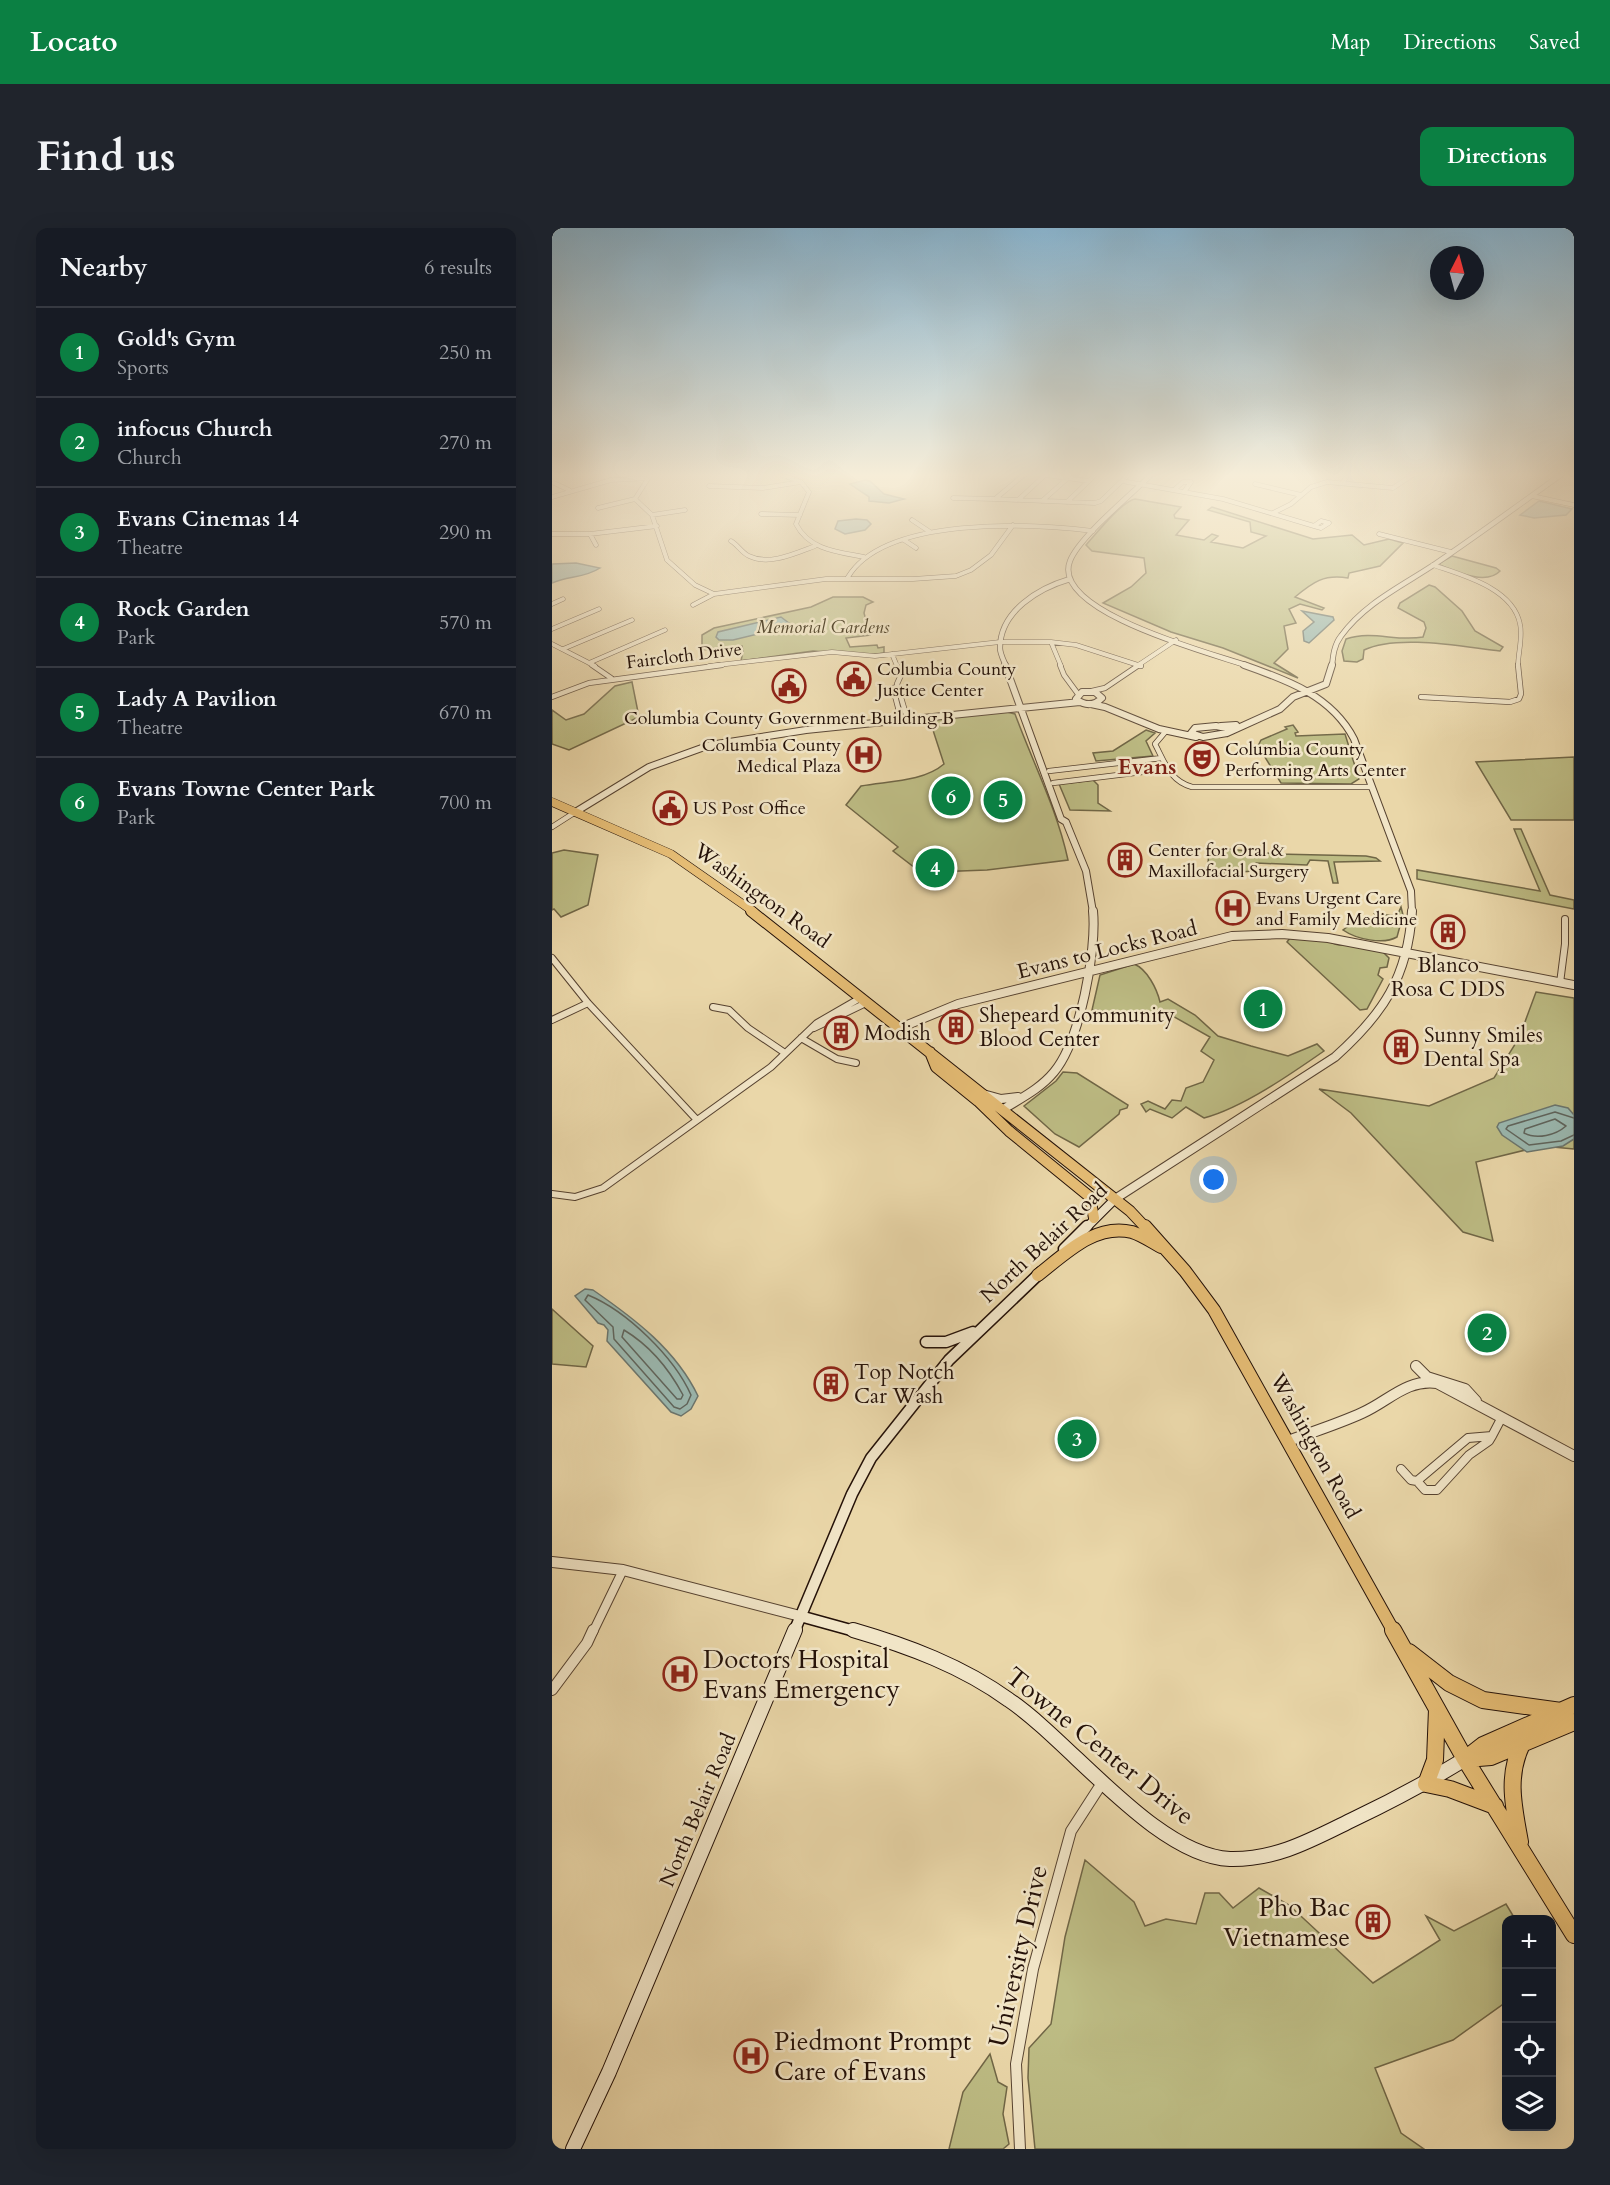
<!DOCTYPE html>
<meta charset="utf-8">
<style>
:root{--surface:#171b24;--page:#20242c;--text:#f1f3f6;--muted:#9ea1a6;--line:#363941;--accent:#0b8043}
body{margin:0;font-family:Cardo,serif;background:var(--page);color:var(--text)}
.controls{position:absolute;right:18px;bottom:18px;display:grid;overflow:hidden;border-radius:12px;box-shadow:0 6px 24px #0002}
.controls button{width:54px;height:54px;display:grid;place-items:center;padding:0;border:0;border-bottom:2px solid var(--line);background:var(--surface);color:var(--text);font:30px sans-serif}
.compass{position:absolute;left:878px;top:18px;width:54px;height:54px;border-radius:50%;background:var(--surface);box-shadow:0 6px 24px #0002;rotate:6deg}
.you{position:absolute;left:662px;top:952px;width:21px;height:21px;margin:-15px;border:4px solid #fff;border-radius:50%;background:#1a73e8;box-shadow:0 0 0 9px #1a73e833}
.badge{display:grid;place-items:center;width:39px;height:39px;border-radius:50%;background:var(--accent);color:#fff;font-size:20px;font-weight:700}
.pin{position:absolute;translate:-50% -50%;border:3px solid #fff;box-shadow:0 2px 6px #0006}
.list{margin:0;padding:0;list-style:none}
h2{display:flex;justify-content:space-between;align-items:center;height:78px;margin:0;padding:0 24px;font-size:26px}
h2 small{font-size:20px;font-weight:400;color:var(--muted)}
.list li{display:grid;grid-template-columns:39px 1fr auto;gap:18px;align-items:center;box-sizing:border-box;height:90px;padding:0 24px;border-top:2px solid var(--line)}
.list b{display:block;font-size:22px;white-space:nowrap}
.list p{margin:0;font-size:20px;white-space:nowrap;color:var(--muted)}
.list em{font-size:20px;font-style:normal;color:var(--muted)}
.icon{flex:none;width:33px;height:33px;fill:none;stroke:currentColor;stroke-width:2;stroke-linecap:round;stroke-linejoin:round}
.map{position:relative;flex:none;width:1022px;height:1921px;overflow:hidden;border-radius:12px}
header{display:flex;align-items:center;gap:36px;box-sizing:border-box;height:84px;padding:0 30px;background:var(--accent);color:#fff}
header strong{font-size:28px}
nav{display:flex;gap:33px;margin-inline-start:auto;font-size:21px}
.intro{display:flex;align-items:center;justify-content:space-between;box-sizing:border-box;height:144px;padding:0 36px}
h1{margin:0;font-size:42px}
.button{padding:15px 27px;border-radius:12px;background:var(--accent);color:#fff;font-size:21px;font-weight:700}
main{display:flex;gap:36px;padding:0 36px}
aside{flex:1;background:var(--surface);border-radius:12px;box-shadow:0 6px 24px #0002}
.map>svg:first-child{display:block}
</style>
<header>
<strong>Locato</strong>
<nav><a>Map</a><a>Directions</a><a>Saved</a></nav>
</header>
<div class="intro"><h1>Find us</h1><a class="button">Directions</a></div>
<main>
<aside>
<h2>Nearby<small>6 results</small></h2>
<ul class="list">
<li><span class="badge">1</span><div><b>Gold's Gym</b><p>Sports</p></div><em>250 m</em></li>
<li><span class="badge">2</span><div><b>infocus Church</b><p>Church</p></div><em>270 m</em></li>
<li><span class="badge">3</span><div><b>Evans Cinemas 14</b><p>Theatre</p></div><em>290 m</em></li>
<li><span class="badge">4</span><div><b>Rock Garden</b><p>Park</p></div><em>570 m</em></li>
<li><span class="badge">5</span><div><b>Lady A Pavilion</b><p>Theatre</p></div><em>670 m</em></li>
<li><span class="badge">6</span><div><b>Evans Towne Center Park</b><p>Park</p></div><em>700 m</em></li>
</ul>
</aside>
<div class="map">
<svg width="1022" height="1921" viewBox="0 0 1022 1921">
<rect width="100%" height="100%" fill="#ead7a9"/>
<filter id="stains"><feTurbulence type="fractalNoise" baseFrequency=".00333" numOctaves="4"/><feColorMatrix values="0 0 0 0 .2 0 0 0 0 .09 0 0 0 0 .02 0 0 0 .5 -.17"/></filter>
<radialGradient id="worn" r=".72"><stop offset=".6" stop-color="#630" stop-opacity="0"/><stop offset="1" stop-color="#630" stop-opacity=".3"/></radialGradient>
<path fill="#bdbc84" stroke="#706646" stroke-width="1.5" d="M583,271L629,279L622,287L623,290L637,292L624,307L652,312L660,306L666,308L659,314L691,320L714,308L699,304L698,294L656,282L660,279L761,311L800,307L812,317L837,311L851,315L828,338L797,345L796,350C772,346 761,354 743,369L772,380L770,382L748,376L737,381L744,395L732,398L736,421L722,435L746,450L671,420L619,404L551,375L579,359L594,345L592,330L540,323L534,317C544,306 569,274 583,271Z
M900,328L944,340L948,343C935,357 903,344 888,337V335Z
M877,357L883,359L910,383L923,403L951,419L948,423C911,419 846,406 812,422L811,431L805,434L792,433L790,423L794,411C821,402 844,414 871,409L874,400L872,394L846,380L848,375Z
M281,369H311L321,374L314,377L312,385L318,407L294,410L298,419L325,417L326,420L332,419V425L316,427L261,423L189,433L191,423L190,418L150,422V407L162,400L259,379Z
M80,454L87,489L17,522L0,516V482L14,492L32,486L63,458Z
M451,483L463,486C481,535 505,581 516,632L435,642L382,644V647L371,646L341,623L346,619L294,577L309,558C336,553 371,554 392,536L378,493L379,492Z
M741,497L746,504L743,505L744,508L793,506L807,551L799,556L729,555L706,518L709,512L735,501L733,499Z
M594,502L603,505L594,513L601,528L544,533L541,525L561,523Z
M1022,529V592H959L924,534Z
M541,552L546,557V575L558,583L518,582L507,556Z
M962,601H969L998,667L1022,672V681L865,651V642L988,663Z
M657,619L725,626L814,628L824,630L828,633L782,634L786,655H781L776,633L758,632L755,637L704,635L702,643L659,646L656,637Z
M12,622L46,627L36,677L9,689L2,681L0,682V625Z
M849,679L851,687L845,709C831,717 804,711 791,702L806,691L830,692L823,686L845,688Z
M738,710C748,711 763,709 773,712C782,715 787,720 797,715L831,724L837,730L835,739L828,740L826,747L831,751L815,781L808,782L735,714Z
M582,736C595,741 605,761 608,774L616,771L643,787L666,808L699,818L736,828L765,816L772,823C739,846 690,880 652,890L634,879L620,890L598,881L594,884L589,876L596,873L613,881L620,872L629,873L634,860L651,854L662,832L649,823L658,809L610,782L592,795H589L550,788L551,783L540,782L548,747Z
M984,764L1022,770V921L990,918L924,934L941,1013L911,1004L799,885L767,861L877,878L942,850L967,810Z
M511,844L525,845L576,877L575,880L568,882L567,886L527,919L503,906L472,878L504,853Z
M0,1081L41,1118L34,1139L0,1136Z
M533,1632L582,1674L593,1698L614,1691L644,1696L653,1665H667L681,1680L707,1660L737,1677L821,1755L888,1712L874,1688L902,1703L954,1676L963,1691L954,1692V1774L901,1812L823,1840L849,1905L872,1921H483L476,1850L477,1820L499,1796L513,1709Z
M438,1826L446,1854L455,1859L451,1886L457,1916L451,1921H397L411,1864Z"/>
<path fill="#9ab8b0" stroke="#6b756d" stroke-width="1.5" d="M313,252L318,253L332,266L352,271L337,275L317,273V269L298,256Z
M987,273L1020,281L1014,287L982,290L968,287Z
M304,291L315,292L319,296L313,302L293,306L283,301L286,293Z
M24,335L48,340C33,350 16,348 0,355V336Z
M750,383L781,389L782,392L757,415L752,413L751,403L762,394Z
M229,389L238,396L231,400L181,412H167L164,409L166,404Z
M1003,877L1016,880L1022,887V911L1011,918L975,924L950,907L945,899L947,895Z
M33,1061L41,1062C83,1091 124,1122 146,1168L139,1181L129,1188L119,1184L55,1113L56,1102L52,1097L46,1095L23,1068Z"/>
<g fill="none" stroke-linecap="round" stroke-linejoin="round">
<path stroke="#5f645c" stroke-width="1.5" d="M1022,890L1003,884L956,898L954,901L977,917L1009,913L1022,907
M1003,891L1014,898C1004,907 985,912 972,905L973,901Z
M36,1067C75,1083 122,1129 139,1167L135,1176L128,1181L122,1179L62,1111L61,1099L33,1072Z
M72,1102C97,1117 117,1141 131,1167L129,1171H125L70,1109Z"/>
<defs>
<path id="minor-far4" d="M99,246L83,271L100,287L115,332L143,357L162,366L274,351H361L404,348L419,342L439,327L461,297
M228,246L249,254L257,264L244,296C257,322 286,324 312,329
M400,246L411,247
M473,246L443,271L543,275L549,273L577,246
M487,246L536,253
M570,253L671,271L762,298
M791,254L796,246
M2,255L17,262
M703,256L749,267
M157,258L211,260L249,254
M622,262L631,254H639L632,264
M980,268L1022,277
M0,269L59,252L96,250
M401,270L443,271
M466,272L493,247
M490,273L516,250
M515,274L544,246
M46,280L83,271
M721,285L739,276L759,259L775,254L841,260L862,246
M209,286L248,287
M100,287L133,282
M360,292L378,304
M769,293L777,295L769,300L762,298Z
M0,306H38L105,298
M38,306L44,317
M827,306L899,324
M352,312L364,320
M179,313C186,317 190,325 197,328C217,338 244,325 263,318
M881,337C910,347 961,360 968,396C971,409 966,425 966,438
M296,349C333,288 479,295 541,303
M0,376L11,371
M141,377L162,366
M0,401L47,381
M499,414L509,438
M0,416L43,438
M11,421L80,392
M340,426L345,438
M37,435L113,402
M157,438L280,424L323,428L448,414H499L524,417L589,438
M585,438L624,412"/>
<path id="minor-far3" d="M40,437L59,450
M345,437L349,447L345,456L355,490
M508,437L512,447L526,466
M586,437L589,438
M345,459L341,460L349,491
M540,463L553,460L587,437
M0,469L37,455L170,437
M869,469L958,474L967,471L969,466L966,437
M614,503L603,516C613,535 618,553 640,559H820
M497,543L610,530
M501,555L615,541
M0,599L25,583"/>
<path id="minor-far2" d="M0,730L36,775L145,892
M1008,755L1013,716V691
M161,779L177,782L196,800L233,825
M0,792L36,775
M262,800L316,774
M249,810L285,831L304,835
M0,966L23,969L51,960L219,839L265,795L310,769"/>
<path id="minor-far1" d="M849,1241L859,1252L865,1253L916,1210L940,1208L950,1189
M865,1253L873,1262H885L917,1227L937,1213L940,1208
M41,1404L71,1342"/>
<path id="minor" d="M0,1462L35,1415L41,1402
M468,1921L464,1836L481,1741L519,1603L550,1555"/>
<path id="tertiary-far3" d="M600,246C580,266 527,309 518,333C498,384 662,426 696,438
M454,438C452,433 448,426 448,420C448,383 487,360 518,351
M780,438C781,428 782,417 789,408C813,375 850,358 883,336C926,307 968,276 1010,246"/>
<path id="tertiary-far2" d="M453,437L509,591L514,594L534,643L541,684
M692,437C735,452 780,468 802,511L859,663L860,684
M530,464H543L550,470C542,478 533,478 524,471Z
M539,476L553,479L607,501L644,509
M664,498L674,500L675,505L651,509L639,505L643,500Z
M669,498L684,497
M675,505L728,481L741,469L774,456L780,437
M25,583L97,539L158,517L254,502L528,474"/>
<path id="tertiary-far1" d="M348,800L406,776L680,708L730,706L776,710L1022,757
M431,866L449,871L466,869
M450,882C469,870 488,861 502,844C528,813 545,722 541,683
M563,971L783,829C831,786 856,749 860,683"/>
<path id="tertiary" d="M864,1138L875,1149L913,1161L924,1173
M736,1213C760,1204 786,1196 810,1185C837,1173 854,1151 885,1155L1022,1228
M0,1334L71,1342L248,1388"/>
<path id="secondary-far2" d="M534,1000L563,971"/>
<path id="secondary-far1" d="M512,1021L535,998
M374,1114H394L421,1104
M248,1388L306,1404
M242,1404L300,1266L319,1230L397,1132L489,1044"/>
<path id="secondary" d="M301,1402C356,1418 410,1438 457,1472C519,1514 604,1628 678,1631C725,1632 761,1611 802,1591C840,1573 877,1553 913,1531
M21,1921L57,1844L243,1402"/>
<path id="primary-far3" d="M0,574L119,626L202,684"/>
<path id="primary-far2" d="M199,683L578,983L594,1000
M378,824L384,839L426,873L457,903L538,969L542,990"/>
<path id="primary-far1" d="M593,998L633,1043L662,1082L842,1404
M486,1047C513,1026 543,995 580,1004C590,1007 600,1014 609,1019"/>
<path id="primary" d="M841,1402L913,1531L1022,1707
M857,1424L897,1455L931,1472L1009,1483
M885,1481L883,1532L874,1556L898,1561L943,1578
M913,1531L931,1517L1022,1477
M914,1531L939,1529L1022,1494
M968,1614C962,1580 954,1549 970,1516"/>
</defs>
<use href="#minor-far4" stroke="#564230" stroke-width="5"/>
<use href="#minor-far3" stroke="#564230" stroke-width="6"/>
<use href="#minor-far2" stroke="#564230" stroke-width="8"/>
<use href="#minor-far1" stroke="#564230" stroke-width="10"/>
<use href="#minor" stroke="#564230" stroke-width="12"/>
<use href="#tertiary-far3" stroke="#564230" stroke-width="6"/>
<use href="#tertiary-far2" stroke="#564230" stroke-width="8"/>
<use href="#tertiary-far1" stroke="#564230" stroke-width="10"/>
<use href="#tertiary" stroke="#564230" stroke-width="12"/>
<use href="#secondary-far2" stroke="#241108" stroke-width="10"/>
<use href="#secondary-far1" stroke="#241108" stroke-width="13"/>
<use href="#secondary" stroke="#241108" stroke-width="16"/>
<use href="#primary-far3" stroke="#241108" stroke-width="9"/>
<use href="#primary-far2" stroke="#241108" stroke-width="12"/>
<use href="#primary-far1" stroke="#241108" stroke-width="14"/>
<use href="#primary" stroke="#241108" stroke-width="18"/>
<use href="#minor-far4" stroke="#f1e5c7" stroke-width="4"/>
<use href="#minor-far3" stroke="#f1e5c7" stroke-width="4.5"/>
<use href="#minor-far2" stroke="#f1e5c7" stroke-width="6"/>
<use href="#minor-far1" stroke="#f1e5c7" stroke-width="8"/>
<use href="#minor" stroke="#f1e5c7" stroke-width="10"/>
<use href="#tertiary-far3" stroke="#f1e5c7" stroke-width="4.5"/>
<use href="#tertiary-far2" stroke="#f1e5c7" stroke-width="6"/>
<use href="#tertiary-far1" stroke="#f1e5c7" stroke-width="8"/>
<use href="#tertiary" stroke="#f1e5c7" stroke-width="10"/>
<use href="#secondary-far2" stroke="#f1e5c7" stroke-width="8"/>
<use href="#secondary-far1" stroke="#f1e5c7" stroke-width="10"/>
<use href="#secondary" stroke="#f1e5c7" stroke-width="14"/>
<use href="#primary-far3" stroke="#e5bc74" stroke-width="8"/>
<use href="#primary-far2" stroke="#e5bc74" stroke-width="10"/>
<use href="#primary-far1" stroke="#e5bc74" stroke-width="12"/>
<use href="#primary" stroke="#e5bc74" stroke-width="16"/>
</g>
<linearGradient id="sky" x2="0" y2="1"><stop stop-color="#89b6d2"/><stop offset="0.48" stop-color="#f6edd8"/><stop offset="1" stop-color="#f6edd8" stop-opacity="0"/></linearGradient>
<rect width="1022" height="515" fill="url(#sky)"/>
<defs>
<symbol id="civic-ring" viewBox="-11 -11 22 22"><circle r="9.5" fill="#f1e5c7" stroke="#8f2418" stroke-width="1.5"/><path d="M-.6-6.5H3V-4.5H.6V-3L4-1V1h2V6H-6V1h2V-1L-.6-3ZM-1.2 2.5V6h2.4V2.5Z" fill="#8f2418"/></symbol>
<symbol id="hospital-ring" viewBox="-11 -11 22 22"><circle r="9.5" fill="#f1e5c7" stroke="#8f2418" stroke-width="1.5"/><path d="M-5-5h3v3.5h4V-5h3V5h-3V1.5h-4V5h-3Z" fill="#8f2418"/></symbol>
<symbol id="theatre-ring" viewBox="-11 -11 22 22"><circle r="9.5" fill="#f1e5c7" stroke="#8f2418" stroke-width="1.5"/><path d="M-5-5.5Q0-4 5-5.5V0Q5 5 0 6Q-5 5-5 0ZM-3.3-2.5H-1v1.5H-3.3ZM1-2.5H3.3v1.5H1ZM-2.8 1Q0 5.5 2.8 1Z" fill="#8f2418"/></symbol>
<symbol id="building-ring" viewBox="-11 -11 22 22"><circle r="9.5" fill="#f1e5c7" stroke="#8f2418" stroke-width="1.5"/><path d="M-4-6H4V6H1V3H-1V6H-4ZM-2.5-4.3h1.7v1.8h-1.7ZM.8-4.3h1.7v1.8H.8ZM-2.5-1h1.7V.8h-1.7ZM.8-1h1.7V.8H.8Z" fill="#8f2418"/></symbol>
</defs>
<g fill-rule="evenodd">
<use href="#civic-ring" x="283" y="432" width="38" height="38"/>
<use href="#civic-ring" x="218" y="439" width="38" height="38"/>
<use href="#hospital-ring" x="293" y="508" width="38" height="38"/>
<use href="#theatre-ring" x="631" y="512" width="38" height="38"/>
<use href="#civic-ring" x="99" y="561" width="38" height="38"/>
<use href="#building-ring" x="554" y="613" width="38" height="38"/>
<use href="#hospital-ring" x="662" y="661" width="38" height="38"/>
<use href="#building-ring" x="877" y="685" width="38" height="38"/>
<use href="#building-ring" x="385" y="780" width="38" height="38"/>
<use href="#building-ring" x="270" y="786" width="38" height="38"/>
<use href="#building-ring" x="830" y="800" width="38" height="38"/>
<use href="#building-ring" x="260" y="1137" width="38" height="38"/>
<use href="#hospital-ring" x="109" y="1427" width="38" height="38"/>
<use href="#building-ring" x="802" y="1675" width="38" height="38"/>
<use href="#hospital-ring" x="180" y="1809" width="38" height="38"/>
</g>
<g text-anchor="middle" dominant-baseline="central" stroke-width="5" stroke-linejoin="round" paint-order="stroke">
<g font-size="18" font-style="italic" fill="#5a4d33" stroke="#f1e5c7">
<text x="271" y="399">Memorial Gardens</text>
</g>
<g font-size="18" fill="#241108" stroke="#f1e5c7">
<text transform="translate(132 428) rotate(-7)">Faircloth Drive</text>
</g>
<g font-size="18" fill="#241108" stroke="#f1e5c7" text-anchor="start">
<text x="325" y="441">Columbia County<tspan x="325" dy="21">Justice Center</tspan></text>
<text x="237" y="490" text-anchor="middle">Columbia County Government Building B</text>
<text x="289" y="517" text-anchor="end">Columbia County<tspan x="289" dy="21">Medical Plaza</tspan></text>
<text x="673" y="521">Columbia County<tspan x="673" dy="21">Performing Arts Center</tspan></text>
<text x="141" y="580">US Post Office</text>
<text x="596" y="622">Center for Oral &amp;<tspan x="596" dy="21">Maxillofacial Surgery</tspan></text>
<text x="704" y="670">Evans Urgent Care<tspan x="704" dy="21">and Family Medicine</tspan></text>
</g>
<g font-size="21" fill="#241108" stroke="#f1e5c7">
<text transform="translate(210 668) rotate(36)">Washington Road</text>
<text transform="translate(555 722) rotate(-14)">Evans to Locks Road</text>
<text transform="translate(492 1015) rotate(-43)">North Belair Road</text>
<text transform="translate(763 1218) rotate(61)">Washington Road</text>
<text transform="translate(146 1582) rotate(-67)">North Belair Road</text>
</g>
<g font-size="21" fill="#241108" stroke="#f1e5c7" text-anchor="start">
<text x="896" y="737" text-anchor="middle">Blanco<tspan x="896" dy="24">Rosa C DDS</tspan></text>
<text x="427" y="787">Shepeard Community<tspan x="427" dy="24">Blood Center</tspan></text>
<text x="312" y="805">Modish</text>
<text x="872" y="807">Sunny Smiles<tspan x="872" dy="24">Dental Spa</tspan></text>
<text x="302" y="1144">Top Notch<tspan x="302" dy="24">Car Wash</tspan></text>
</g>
<g font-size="22" font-weight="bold" fill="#7a1f14" stroke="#f1e5c7">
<text x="595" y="539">Evans</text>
</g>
<g font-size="26" fill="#241108" stroke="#f1e5c7" text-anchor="start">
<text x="151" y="1431">Doctors Hospital<tspan x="151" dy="30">Evans Emergency</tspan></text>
<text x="798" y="1679" text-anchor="end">Pho Bac<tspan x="798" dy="30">Vietnamese</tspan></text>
<text x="222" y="1813">Piedmont Prompt<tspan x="222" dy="30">Care of Evans</tspan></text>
</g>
<g font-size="26" fill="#241108" stroke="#f1e5c7">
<text transform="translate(548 1518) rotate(39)">Towne Center Drive</text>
<text transform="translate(466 1728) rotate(-77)">University Drive</text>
</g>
</g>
<rect width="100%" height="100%" filter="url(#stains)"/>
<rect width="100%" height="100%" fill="url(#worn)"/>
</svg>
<div class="controls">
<button>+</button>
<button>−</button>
<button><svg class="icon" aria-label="locate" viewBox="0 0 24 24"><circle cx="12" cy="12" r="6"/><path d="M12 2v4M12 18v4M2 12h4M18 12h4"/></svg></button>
<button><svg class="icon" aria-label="layers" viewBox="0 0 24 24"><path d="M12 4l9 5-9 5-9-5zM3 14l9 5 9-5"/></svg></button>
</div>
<svg class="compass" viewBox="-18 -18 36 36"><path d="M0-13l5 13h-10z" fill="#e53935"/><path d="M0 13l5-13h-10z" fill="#9ea1a6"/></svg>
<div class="you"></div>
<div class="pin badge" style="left:711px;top:781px">1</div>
<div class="pin badge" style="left:935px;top:1105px">2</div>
<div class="pin badge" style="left:525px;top:1211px">3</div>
<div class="pin badge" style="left:383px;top:640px">4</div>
<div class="pin badge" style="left:451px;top:572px">5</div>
<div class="pin badge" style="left:399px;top:568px">6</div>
</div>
</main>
